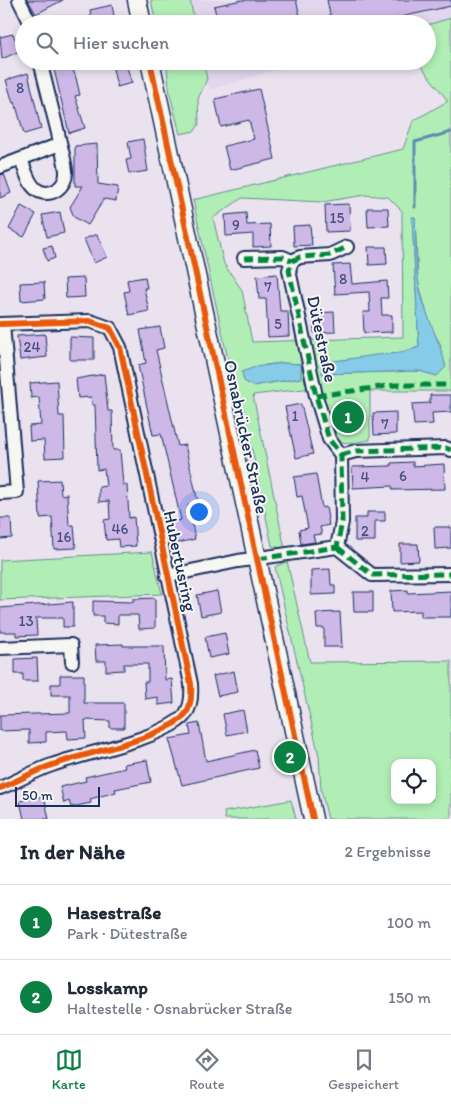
<!DOCTYPE html>
<html lang="de">
<meta charset="utf-8">
<style>
:root{--surface:#fff;--page:#f2f2f3;--text:#1f2937;--muted:#747a83;--line:#e0e1e3;--accent:#0b8043}
body{margin:0;font-family:Itim,sans-serif;background:var(--page);color:var(--text)}
.controls{position:absolute;right:15px;bottom:15px;display:grid;overflow:hidden;border-radius:10px;box-shadow:0 2px 8px #0003}
.controls button{width:45px;height:45px;display:grid;place-items:center;padding:0;border:0;border-bottom:1px solid var(--line);background:var(--surface);color:var(--text);font:25px sans-serif}
.scale{position:absolute;left:15px;bottom:12px;width:85px;box-sizing:border-box;padding-left:5px;border:2px solid #1b2f5e;border-top:0;font-size:14px;line-height:18px;white-space:nowrap;color:#1b2f5e;-webkit-text-stroke:4px #f6f6f2;paint-order:stroke}
.you{position:absolute;left:198px;top:511px;width:18px;height:18px;margin:-12px;border:4px solid #fff;border-radius:50%;background:#1a73e8;box-shadow:0 0 0 8px #1a73e833}
.badge{display:grid;place-items:center;width:32px;height:32px;border-radius:50%;background:var(--accent);color:#fff;font-size:16px;font-weight:700}
.pin{position:absolute;translate:-50% -50%;border:2px solid #fff;box-shadow:0 1px 5px #0006}
.list{margin:0;padding:0;list-style:none}
h2{display:flex;justify-content:space-between;align-items:center;height:65px;margin:0;padding:0 20px;font-size:21px}
h2 small{font-size:16px;font-weight:400;color:var(--muted)}
.list li{display:grid;grid-template-columns:32px 1fr auto;gap:15px;align-items:center;box-sizing:border-box;height:75px;padding:0 20px;border-top:1px solid var(--line)}
.list b{display:block;font-size:19px;white-space:nowrap}
.list p{margin:0;font-size:16px;white-space:nowrap;color:var(--muted)}
.list em{font-size:16px;font-style:normal;color:var(--muted)}
.icon{flex:none;width:28px;height:28px;fill:none;stroke:currentColor;stroke-width:2;stroke-linecap:round;stroke-linejoin:round}
.map{position:relative;flex:none;width:451px;height:819px;overflow:hidden}
.search{position:absolute;background:var(--surface);box-shadow:0 2px 8px #0003;left:15px;right:15px;top:15px;height:55px;display:flex;align-items:center;gap:12px;box-sizing:border-box;padding:0 18px;border-radius:28px;color:var(--muted);font-size:19px}
.sheet{height:215px;background:var(--surface)}
nav{display:flex;justify-content:space-around;align-items:center;box-sizing:border-box;height:70px;border-top:1px solid var(--line);background:var(--surface);font-size:14px;color:var(--muted)}
nav a{display:grid;justify-items:center;gap:2px}
nav .on{color:var(--accent)}
.map>svg:first-child{display:block}
</style>
<div class="map">
<svg width="451" height="819" viewBox="0 0 451 819">
<rect width="100%" height="100%" fill="#eae3ef"/>
<filter id="ink" filterUnits="userSpaceOnUse"><feTurbulence type="fractalNoise" baseFrequency=".02" numOctaves="2"/><feDisplacementMap in="SourceGraphic" scale="10" xChannelSelector="R" yChannelSelector="G"/><feConvolveMatrix kernelMatrix="1 2 1 2 8 2 1 2 1" color-interpolation-filters="sRGB"/></filter>
<g filter="url(#ink)">
<path fill="#e1d6ed" d="M190,0H451V18L427,25L195,24Z
M203,61H306L209,90Z"/>
<path fill="#b1eeb5" stroke="#668e8a" fill-rule="evenodd" d="M151,0H190L195,24H156Z
M451,18V391H370V440C362,441 351,444 342,442C329,438 323,400 320,387L253,395L285,549L272,546L244,410L234,387L193,200L403,149L413,121L448,101L417,61H427V25ZM365,195L388,197L402,211L403,337L252,342L242,290L224,264L213,218L242,198L322,202ZM415,217L418,280L430,326L441,345L437,376L419,371L323,374L321,363C352,358 389,357 419,347L412,218ZM282,363L301,364V378L252,386L265,365Z
M166,61H203L207,79L198,99L199,124L195,131L180,134L170,94Z
M152,552L162,594L0,600V560Z
M287,561L310,662L451,661V819H328L321,790L319,756L275,567ZM395,763H432V800H395Z
M291,800L296,819H225L224,812Z"/>
<path fill="#86cbe8" stroke="#5b8db1" d="M412,217H415C416,237 415,259 418,279C422,310 439,337 446,367L437,376L419,371L322,374L321,363L376,355L400,353L419,347Z
M282,363L301,364V378L252,386L244,381L242,372L255,367Z"/>
<g fill="none" stroke-linecap="round" stroke-linejoin="round">
<path stroke="#5b8db1" stroke-width="3" d="M415,207V142L451,132"/>
</g>
<path fill="#cdb8e8" stroke="#1b2f5e" d="M28,0H63L36,14Z
M242,0H296L302,24H218L214,6Z
M327,0H451V6L369,24H332Z
M112,5L115,21L93,24L90,10Z
M13,34L20,51L2,59L0,37Z
M52,61H70L76,78L80,95L75,96L85,128L69,133Z
M125,61L132,83L117,87L113,69L115,68L114,63Z
M28,73L41,129L24,134L15,102L13,103L6,80Z
M259,89L275,159L230,170L224,146L254,139L249,120L221,127L215,99Z
M143,139L148,171L129,174L126,160L131,159L128,142Z
M97,144L98,184L118,187L116,201L104,199L88,225L74,217L70,207L83,186H75V146Z
M4,174L11,193L0,198V175Z
M349,204L350,231L326,232L325,205Z
M21,206L36,214L24,237L9,229Z
M367,208H388L389,226L368,227Z
M60,212L64,233L47,237L42,215Z
M246,213L247,225L270,224L271,246L253,247V234L226,236L225,215Z
M310,225L312,245L294,246L293,226Z
M94,235H97L107,257L94,263L84,239Z
M52,246L55,258L47,261L43,248Z
M368,247H386L387,264L369,265Z
M350,264L352,284L387,281L388,298H381L382,315H392V332L364,333L363,312H370L369,292L335,294L333,265Z
M277,274L280,311H288L289,336L268,337L266,299H259L257,276Z
M145,277L147,288H144L149,311L129,315L124,292L129,291L127,280Z
M84,278L85,297L66,298L65,279Z
M44,282L45,299L21,301L20,283Z
M334,312L335,332L314,333L313,313Z
M160,327L164,348L156,350L178,446L185,445L198,502L188,505L195,539L174,544L170,522L181,520L161,434L153,435L138,365L146,363L140,330Z
M45,334L47,357L20,360L17,336Z
M70,337L94,338V360H70Z
M104,374L108,411H112L113,450H120L123,485H127L129,518L134,517L136,546L119,547L118,539L106,540L104,520L110,519L109,501L99,502V487L106,486L104,469L97,470L95,405H92L91,397L78,398L76,379Z
M57,381L59,416H64L65,457L45,458L44,440L30,441L29,426L41,425L39,397L31,398L30,383Z
M430,395H451V412L432,413L433,424L414,425L412,404L430,403Z
M301,404L313,454L296,458L285,407Z
M396,412V434L374,435L373,413Z
M413,462V466L444,464L445,489L393,490L392,486L353,488L352,467L391,466V463Z
M316,474L322,508L326,507L329,525L320,527L322,534L313,535L315,542L301,544L299,530L308,528L302,496L297,497L294,477Z
M60,480L61,495L67,494L69,525H74L76,548L54,549L52,517L40,518L38,481Z
M367,512H385V521H375V541H355V518H367Z
M0,518H11L12,538L0,539Z
M434,527H451V548L435,549Z
M400,544H418L419,561L400,562Z
M330,569L331,585H335V594L311,595V570Z
M408,590V593L451,591V617H421V611L392,612L391,591Z
M217,591L221,612L201,616L197,595Z
M353,592H373V612H354Z
M155,598V628L139,629L138,615H118V624L103,623V616H93V601L133,602V599Z
M73,602V627H63V618H36L37,635L16,636V632H0V608Z
M340,612L342,647H324V628H317L316,613Z
M225,633L229,654L209,658L205,637Z
M123,644V646H164L165,680L172,679L174,703L158,705V697L145,699L144,682H148V664H124V670L106,671V661H96L95,645Z
M37,658L38,681H23V674H15V659Z
M234,671L238,692L218,696L213,676Z
M60,675H84V703H124V728H110V721L85,720L86,738L68,739L67,731L46,732V742L29,743V730L0,731V715L70,713V695H51V684H60Z
M243,710L247,731L227,735L223,714Z
M199,723L206,761L255,750L259,768L182,785L169,739L191,735L189,725Z
M147,760L151,782L115,789L116,792L90,799L91,803L71,807L69,801L64,803L60,787L86,781L85,777L125,768L124,764Z
M44,796L49,819H24L20,801Z"/>
<g fill="none" stroke-linecap="round" stroke-linejoin="round">
<defs>
<path id="street" d="M19,0L31,24
M21,159C25,169 28,184 37,190C51,199 67,186 66,171C65,159 60,145 58,133C52,109 46,85 40,61
M0,167L60,144
M244,258L283,257L292,261
M0,324L90,321L110,328L120,347L191,684C192,698 191,713 178,721C148,742 88,752 52,765C34,771 18,781 0,788
M341,455L356,451L446,448L451,450
M0,493L17,492L3,324
M337,547L372,575L451,574
M167,576L238,561L337,547L342,522L341,455L329,439L316,396L289,270L292,261L300,257L330,255L347,247
M0,648L71,645L72,662"/>
<path id="secondary" d="M137,0L142,24
M150,61L313,819"/>
</defs>
<use href="#street" stroke="#1b2f5e" stroke-width="16"/>
<use href="#secondary" stroke="#1b2f5e" stroke-width="21"/>
<use href="#street" stroke="#f6f6f2" stroke-width="12"/>
<use href="#secondary" stroke="#f6f6f2" stroke-width="18"/>
<path stroke="#00873e" stroke-width="5" stroke-dasharray="10 5" stroke-linecap="butt" d="M244,258L283,257L292,261
M316,396L395,385H451
M341,455L356,451L446,448L451,450
M337,547L372,575L451,574
M258,559L337,547L342,522L341,455L329,439L316,396L289,270L292,261L300,257L330,255L347,247"/>
<defs>
<path id="cycleway" d="M150,61L313,819
M0,324L90,321L110,328L120,347L191,684C192,698 191,713 178,721C148,742 88,752 52,765C34,771 18,781 0,788"/>
</defs>
<use href="#cycleway" stroke="#f6f6f2" stroke-width="9"/>
<use href="#cycleway" stroke="#e8590c" stroke-width="6"/>
</g>
</g>
<g text-anchor="middle" dominant-baseline="central" stroke-width="4" stroke-linejoin="round" paint-order="stroke">
<g font-size="15" fill="#485180">
<text x="20" y="88">8</text>
<text x="337" y="218">15</text>
<text x="236" y="225">9</text>
<text x="343" y="279">8</text>
<text x="268" y="287">7</text>
<text x="278" y="324">5</text>
<text x="32" y="347">24</text>
<text x="295" y="416">1</text>
<text x="385" y="424">7</text>
<text x="403" y="476">6</text>
<text x="365" y="477">4</text>
<text x="120" y="529">46</text>
<text x="365" y="531">2</text>
<text x="64" y="537">16</text>
<text x="26" y="621">13</text>
</g>
<g font-size="18" fill="#1b2f5e" stroke="#f6f6f2">
<text transform="translate(322 339) rotate(78)">Dütestraße</text>
<text transform="translate(246 437) rotate(78)">Osnabrücker Straße</text>
<text transform="translate(180 561) rotate(78)">Hubertusring</text>
</g>
</g>
</svg>
<div class="controls">
<button><svg class="icon" aria-label="locate" viewBox="0 0 24 24"><circle cx="12" cy="12" r="6"/><path d="M12 2v4M12 18v4M2 12h4M18 12h4"/></svg></button>
</div>
<div class="scale">50 m</div>
<div class="you"></div>
<div class="pin badge" style="left:348px;top:417px">1</div>
<div class="pin badge" style="left:290px;top:757px">2</div>
<div class="search"><svg class="icon" aria-label="search" viewBox="0 0 24 24"><circle cx="10" cy="10" r="6"/><path d="M15 15l6 6"/></svg>Hier suchen</div>
</div>
<section class="sheet">
<h2>In der Nähe<small>2 Ergebnisse</small></h2>
<ul class="list">
<li><span class="badge">1</span><div><b>Hasestraße</b><p>Park · Dütestraße</p></div><em>100 m</em></li>
<li><span class="badge">2</span><div><b>Losskamp</b><p>Haltestelle · Osnabrücker Straße</p></div><em>150 m</em></li>
</ul>
</section>
<nav>
<a class="on"><svg class="icon" aria-label="map" viewBox="0 0 24 24"><path d="M3 6l6-2 6 2 6-2v14l-6 2-6-2-6 2zM9 4v14M15 6v14"/></svg>Karte</a>
<a><svg class="icon" aria-label="directions" viewBox="0 0 24 24"><path d="M12 3l9 9-9 9-9-9zM9 14v-3h6M13 9l2 2-2 2"/></svg>Route</a>
<a><svg class="icon" aria-label="saved" viewBox="0 0 24 24"><path d="M7 4h10v16l-5-4-5 4z"/></svg>Gespeichert</a>
</nav>
